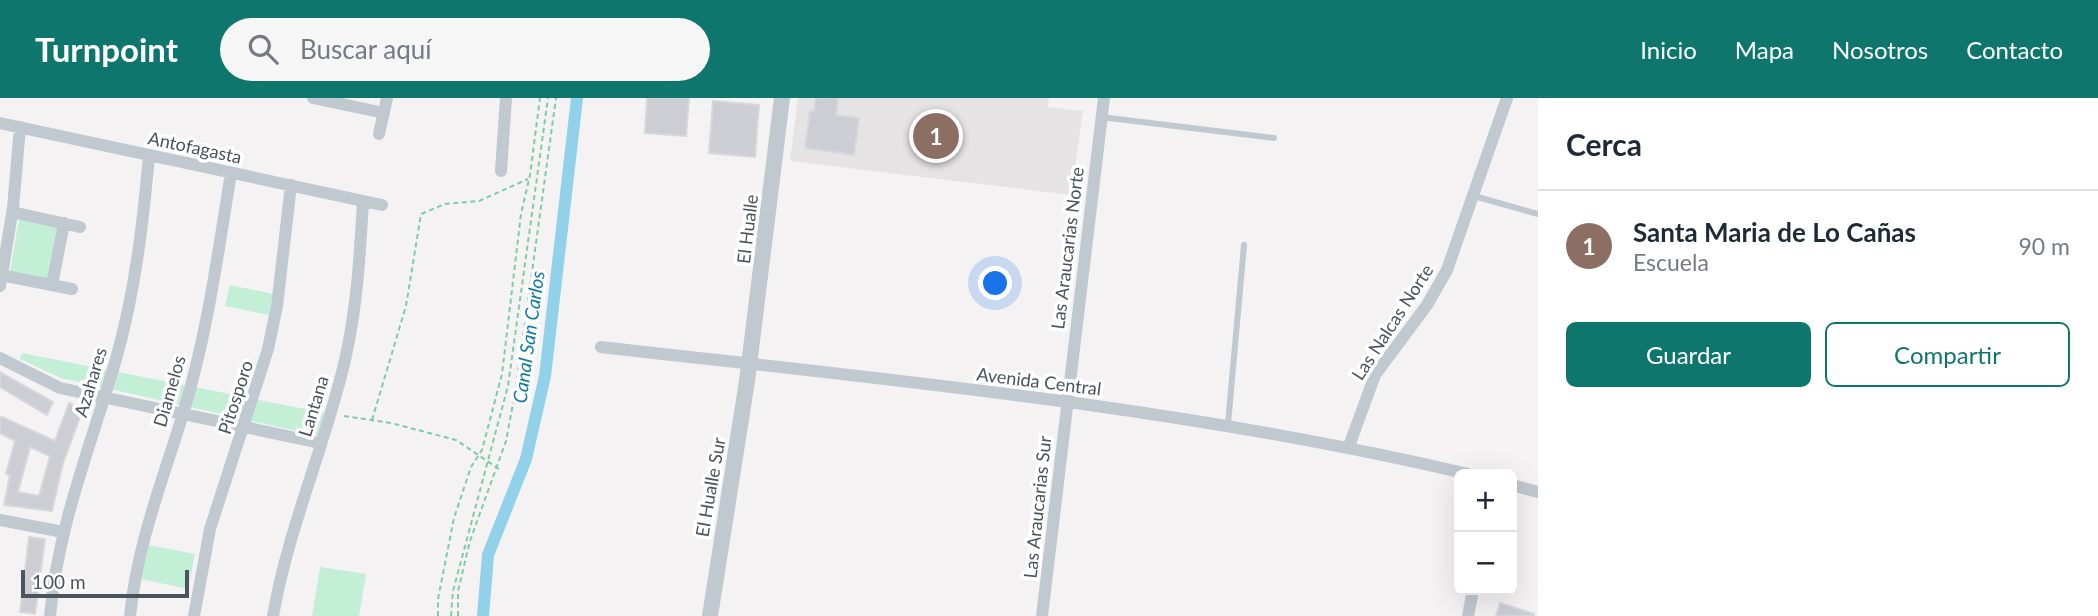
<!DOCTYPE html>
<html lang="es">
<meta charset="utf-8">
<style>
:root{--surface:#fff;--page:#f6f6f7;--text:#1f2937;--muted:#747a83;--line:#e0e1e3;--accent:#0f766e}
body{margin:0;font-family:Lato,sans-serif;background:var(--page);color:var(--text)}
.controls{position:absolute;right:21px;bottom:21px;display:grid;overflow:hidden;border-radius:10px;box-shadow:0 7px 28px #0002}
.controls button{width:63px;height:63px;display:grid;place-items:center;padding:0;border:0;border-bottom:2px solid var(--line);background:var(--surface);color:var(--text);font:35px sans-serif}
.scale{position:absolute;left:21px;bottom:18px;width:168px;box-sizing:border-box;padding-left:7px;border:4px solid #4a545f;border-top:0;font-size:19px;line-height:24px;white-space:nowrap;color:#4a545f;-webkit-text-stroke:5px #fff;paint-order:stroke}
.you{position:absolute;left:996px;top:186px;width:24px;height:24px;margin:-18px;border:5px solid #fff;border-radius:50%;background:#1a73e8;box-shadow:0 0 0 10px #1a73e833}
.badge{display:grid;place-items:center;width:46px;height:46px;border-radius:50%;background:var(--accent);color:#fff;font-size:23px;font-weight:700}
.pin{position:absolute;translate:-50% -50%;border:4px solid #fff;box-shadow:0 2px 7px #0006}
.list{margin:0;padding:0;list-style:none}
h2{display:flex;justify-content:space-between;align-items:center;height:91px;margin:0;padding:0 28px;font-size:30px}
h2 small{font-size:23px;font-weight:400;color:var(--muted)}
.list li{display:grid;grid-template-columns:46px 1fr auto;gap:21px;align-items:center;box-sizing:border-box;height:112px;padding:0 28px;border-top:2px solid var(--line)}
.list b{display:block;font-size:26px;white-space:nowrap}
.list p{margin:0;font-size:23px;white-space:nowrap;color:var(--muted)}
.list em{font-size:23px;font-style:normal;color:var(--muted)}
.actions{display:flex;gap:14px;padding:21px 28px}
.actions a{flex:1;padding:16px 0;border:2px solid var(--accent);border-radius:10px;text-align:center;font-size:24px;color:var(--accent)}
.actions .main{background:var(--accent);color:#fff}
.icon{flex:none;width:38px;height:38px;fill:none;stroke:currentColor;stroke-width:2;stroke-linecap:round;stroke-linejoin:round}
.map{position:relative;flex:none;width:1538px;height:518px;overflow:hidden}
header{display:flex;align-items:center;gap:42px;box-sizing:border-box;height:98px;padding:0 35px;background:var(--accent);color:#fff}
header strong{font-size:33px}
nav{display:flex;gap:38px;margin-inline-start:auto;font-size:24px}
.search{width:490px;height:63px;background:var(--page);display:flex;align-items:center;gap:18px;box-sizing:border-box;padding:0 24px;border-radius:38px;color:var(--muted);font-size:26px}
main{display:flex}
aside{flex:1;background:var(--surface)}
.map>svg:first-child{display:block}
</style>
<header>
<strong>Turnpoint</strong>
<div class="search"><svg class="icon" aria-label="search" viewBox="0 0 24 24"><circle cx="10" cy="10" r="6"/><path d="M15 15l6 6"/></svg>Buscar aquí</div>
<nav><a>Inicio</a><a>Mapa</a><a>Nosotros</a><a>Contacto</a></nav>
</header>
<main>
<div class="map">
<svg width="1538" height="518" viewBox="0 0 1538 518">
<rect width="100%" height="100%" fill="#f4f2f2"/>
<path fill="#e5e3e4" d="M798,0H1049L1048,9L1083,13L1071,97L790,63Z"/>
<path fill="#c3efd7" d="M19,121L57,127L49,181L10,174Z
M230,187L273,196L269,217L225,208Z
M22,255L325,315L319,338L61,280L20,261Z
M148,447L195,456L188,491L141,481Z
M320,469L366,476L359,518H312Z"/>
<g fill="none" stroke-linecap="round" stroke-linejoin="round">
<path stroke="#92d1ea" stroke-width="12" d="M483,518L488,457L526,361L545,278L577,0"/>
</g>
<path fill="#ccced4" stroke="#d6d8dd" stroke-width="2" fill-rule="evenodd" d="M647,0H689L686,38L645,35Z
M816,0H838L836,17L859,20L854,57L805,50L810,13H814Z
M713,3L759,7L755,59L709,55Z
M0,274L53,304L47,317L0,289Z
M69,305L83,311L63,365L52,413L4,407L10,377L6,376L15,343L0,335V318L55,343ZM30,349L50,358L39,398L18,394Z
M29,439L45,441L35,516L20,514Z
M1500,505L1534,516V518H1496Z"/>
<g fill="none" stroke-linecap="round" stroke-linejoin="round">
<path stroke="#7cccab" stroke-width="2" stroke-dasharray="5 3.5" stroke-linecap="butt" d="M344,318L391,325L456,342L499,371
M372,322L406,208L421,116L445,106L479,103L528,81
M438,518V501L454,420L471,369L482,352L502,276L521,116L530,77L540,0
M451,518L453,493L508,288L548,0
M458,518V493L470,443L506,343L516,290L556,0"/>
<path stroke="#c0c8d0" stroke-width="6" d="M1101,19L1274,40
M1474,98L1538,116
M1228,326L1244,147"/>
<path stroke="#c0c8d0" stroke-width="12" d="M313,0L384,15
M0,25L382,107
M379,36L387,0
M501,73L506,0
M12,114L80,129
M0,177L72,191
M52,187L64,125
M0,188L13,110L20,29
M601,249C891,282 1184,309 1468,376
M0,260L60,290L320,345
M1349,348L1375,277L1427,207L1447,172L1507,0
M1512,387L1538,394
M0,422L63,434
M50,518C58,426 91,348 116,261C135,194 143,126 149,57
M130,518C137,447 162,384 183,316C207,238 218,155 231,75
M194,518L210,431L268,251L277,208L291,87
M273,518C289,427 325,349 345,262C357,210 360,156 363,103
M1042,518L1104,0
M1468,518L1473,492"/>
<path stroke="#c0c8d0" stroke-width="16" d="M710,518L747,283L782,0"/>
</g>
<g text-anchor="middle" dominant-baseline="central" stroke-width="7" stroke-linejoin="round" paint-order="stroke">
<g font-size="18" fill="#4a545f" stroke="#fff">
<text transform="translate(195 49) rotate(12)">Antofagasta</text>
<text transform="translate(747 131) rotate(-83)">El Hualle</text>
<text transform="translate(1067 150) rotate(-83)">Las Araucarias Norte</text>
<text transform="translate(1392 224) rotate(-57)">Las Nalcas Norte</text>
<text transform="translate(1039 283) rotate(7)">Avenida Central</text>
<text transform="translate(90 284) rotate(-73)">Azahares</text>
<text transform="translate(169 293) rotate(-74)">Diamelos</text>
<text transform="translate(235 299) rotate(-72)">Pitosporo</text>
<text transform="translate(313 308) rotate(-73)">Lantana</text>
<text transform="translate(710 389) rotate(-80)">El Hualle Sur</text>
<text transform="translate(1037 409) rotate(-84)">Las Araucarias Sur</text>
</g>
<g font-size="19" font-style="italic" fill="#117aa3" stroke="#fff">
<text transform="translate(528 239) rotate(-82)">Canal San Carlos</text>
</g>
</g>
</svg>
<div class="controls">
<button>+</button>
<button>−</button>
</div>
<div class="scale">100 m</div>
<div class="you"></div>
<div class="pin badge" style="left:936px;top:38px;background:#8d6e63">1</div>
</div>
<aside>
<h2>Cerca<small></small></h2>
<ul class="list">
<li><span class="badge" style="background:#8d6e63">1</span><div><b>Santa Maria de Lo Cañas</b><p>Escuela</p></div><em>90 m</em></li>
</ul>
<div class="actions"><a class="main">Guardar</a><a>Compartir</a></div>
</aside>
</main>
